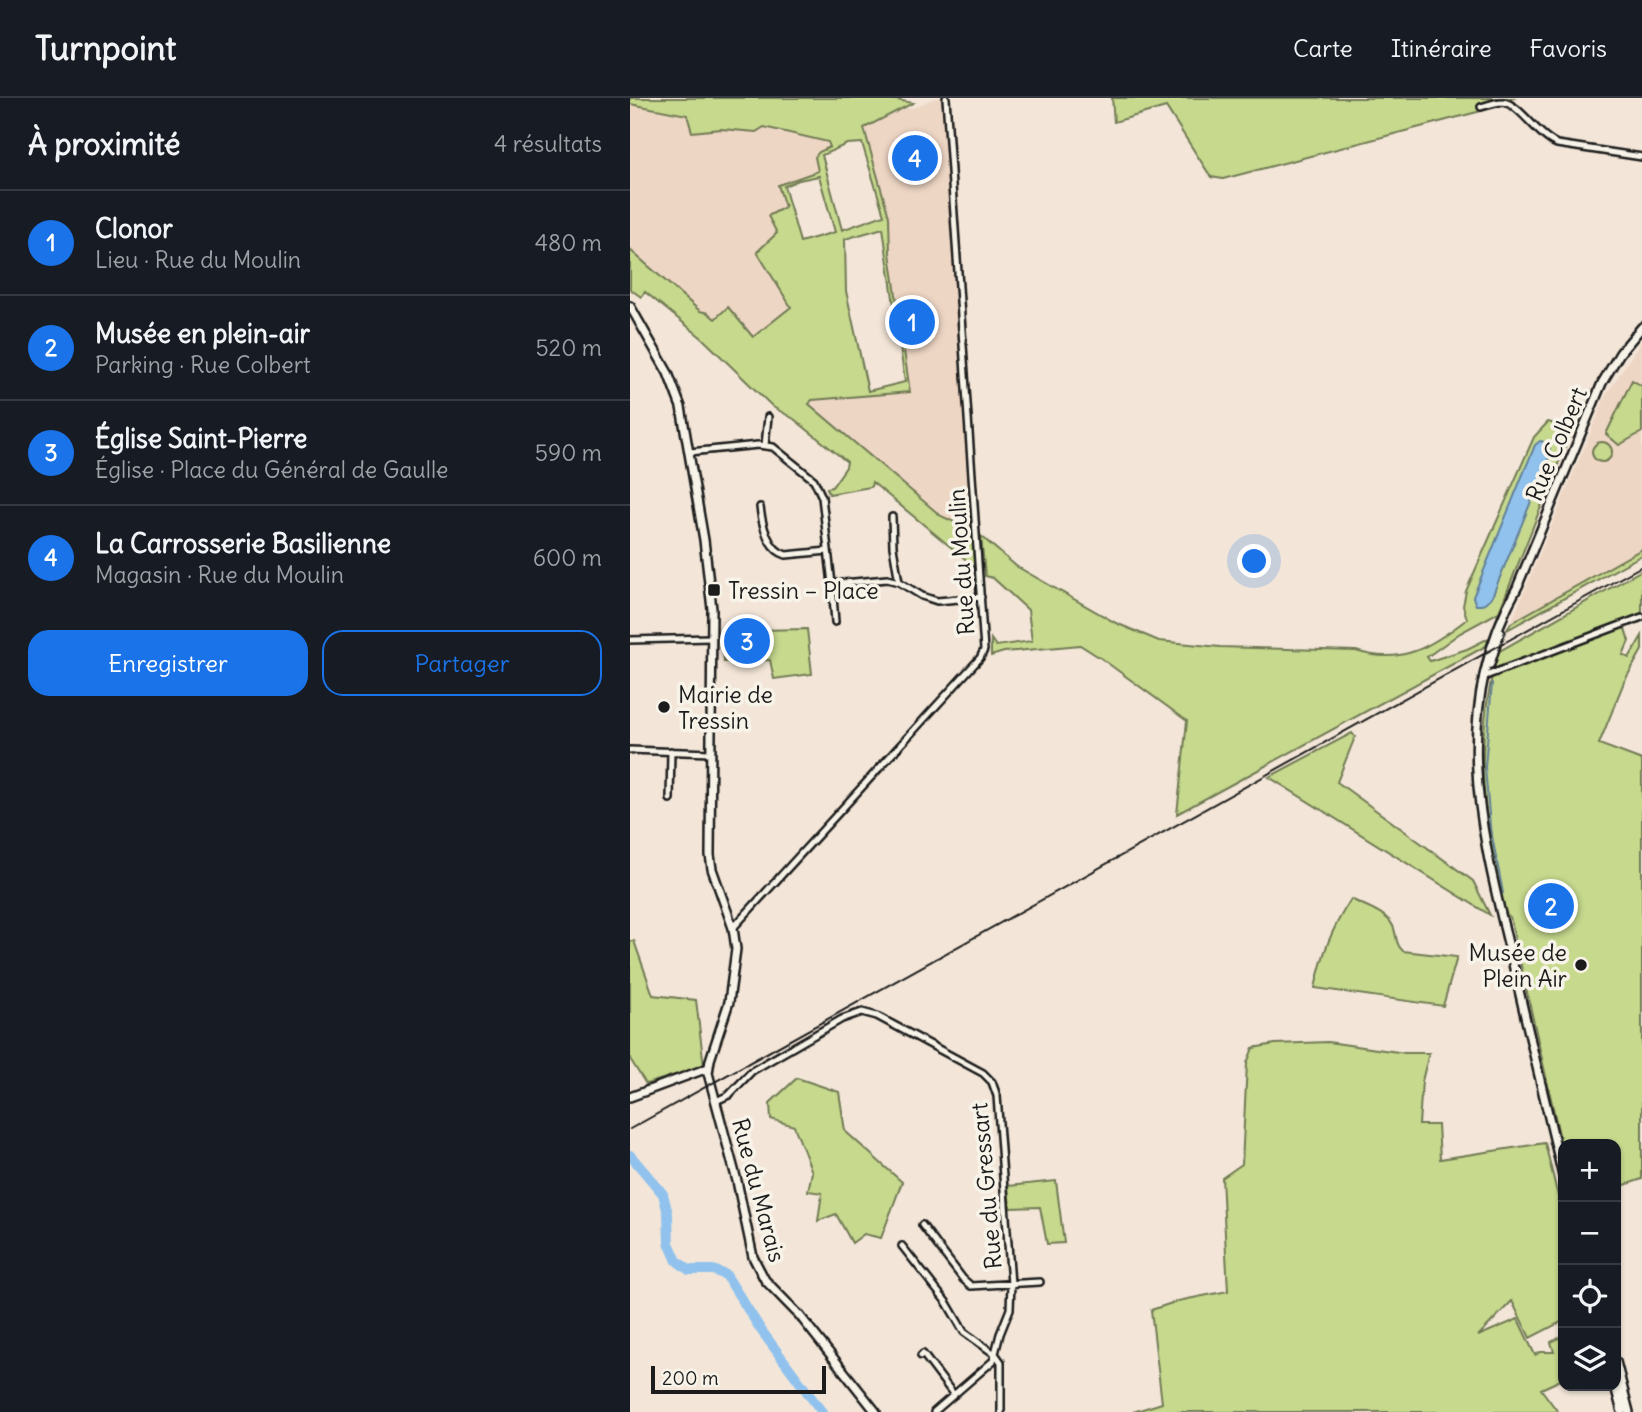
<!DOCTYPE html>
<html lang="fr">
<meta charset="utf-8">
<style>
:root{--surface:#171b24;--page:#242831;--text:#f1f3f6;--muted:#9ea1a6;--line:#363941;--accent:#1a73e8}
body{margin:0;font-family:Delius,sans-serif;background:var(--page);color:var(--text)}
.controls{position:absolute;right:21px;bottom:21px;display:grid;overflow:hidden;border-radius:14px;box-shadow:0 2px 5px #0004}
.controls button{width:63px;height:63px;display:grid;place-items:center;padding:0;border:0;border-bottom:2px solid var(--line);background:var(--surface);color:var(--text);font:35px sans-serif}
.scale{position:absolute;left:21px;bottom:18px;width:175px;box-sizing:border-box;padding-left:7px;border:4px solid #1c1c1c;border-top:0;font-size:19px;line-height:24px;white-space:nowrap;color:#1c1c1c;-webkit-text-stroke:5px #f7f3e8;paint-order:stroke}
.you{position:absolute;left:625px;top:464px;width:24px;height:24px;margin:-18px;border:5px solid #fff;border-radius:50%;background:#1a73e8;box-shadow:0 0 0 10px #1a73e833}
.badge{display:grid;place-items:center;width:46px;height:46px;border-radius:50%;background:var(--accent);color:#fff;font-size:23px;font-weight:700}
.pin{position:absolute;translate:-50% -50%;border:4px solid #fff;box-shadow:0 2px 7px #0006}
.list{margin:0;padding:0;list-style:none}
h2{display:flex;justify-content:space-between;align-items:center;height:91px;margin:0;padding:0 28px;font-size:30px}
h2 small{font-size:23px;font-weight:400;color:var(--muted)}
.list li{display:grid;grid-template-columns:46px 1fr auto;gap:21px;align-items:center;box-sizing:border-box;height:105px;padding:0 28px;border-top:2px solid var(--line)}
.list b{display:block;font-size:26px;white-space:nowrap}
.list p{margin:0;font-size:23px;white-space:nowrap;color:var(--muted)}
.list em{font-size:23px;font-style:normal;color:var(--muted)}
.actions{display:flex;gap:14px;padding:21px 28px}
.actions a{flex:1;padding:16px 0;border:2px solid var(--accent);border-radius:21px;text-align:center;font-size:24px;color:var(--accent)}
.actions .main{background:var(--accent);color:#fff}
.icon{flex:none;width:38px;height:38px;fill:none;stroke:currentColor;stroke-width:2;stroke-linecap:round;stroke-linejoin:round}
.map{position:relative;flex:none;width:1012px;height:1314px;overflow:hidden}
header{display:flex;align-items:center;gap:42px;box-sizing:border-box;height:98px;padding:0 35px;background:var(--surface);border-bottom:2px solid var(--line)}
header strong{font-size:33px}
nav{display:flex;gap:38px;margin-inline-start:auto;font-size:24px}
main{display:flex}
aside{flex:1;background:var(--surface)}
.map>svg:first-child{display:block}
</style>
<header>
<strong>Turnpoint</strong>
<nav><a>Carte</a><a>Itinéraire</a><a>Favoris</a></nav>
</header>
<main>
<aside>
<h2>À proximité<small>4 résultats</small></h2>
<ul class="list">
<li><span class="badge">1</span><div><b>Clonor</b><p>Lieu · Rue du Moulin</p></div><em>480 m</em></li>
<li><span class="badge">2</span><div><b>Musée en plein-air</b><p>Parking · Rue Colbert</p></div><em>520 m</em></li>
<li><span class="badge">3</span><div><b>Église Saint-Pierre</b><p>Église · Place du Général de Gaulle</p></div><em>590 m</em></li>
<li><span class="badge">4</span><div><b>La Carrosserie Basilienne</b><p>Magasin · Rue du Moulin</p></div><em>600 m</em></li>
</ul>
<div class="actions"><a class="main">Enregistrer</a><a>Partager</a></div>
</aside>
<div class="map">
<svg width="1012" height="1314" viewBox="0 0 1012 1314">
<rect width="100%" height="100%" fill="#f3e6d8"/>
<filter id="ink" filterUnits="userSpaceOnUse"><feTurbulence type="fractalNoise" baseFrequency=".0143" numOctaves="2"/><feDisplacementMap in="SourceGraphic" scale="14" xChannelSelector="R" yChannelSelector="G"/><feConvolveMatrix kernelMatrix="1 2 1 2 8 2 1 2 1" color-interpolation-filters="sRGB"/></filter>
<g filter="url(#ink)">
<path fill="#eed6c4" d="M305,0H321L351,438L311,418L178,306L182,302L280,294L260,155L259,119L234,30L273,10H282Z
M0,6L57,17L62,34L91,31L126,34L134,29L199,44L200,50L189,54L188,73L148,87L155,109L148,135L127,154L161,210L123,239L98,209L85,221L78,215L70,213L0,152Z
M1012,242V451L881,525L976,297Z"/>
<path fill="#c6d98d" stroke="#717a54" stroke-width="2" fill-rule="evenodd" d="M0,0H256L283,5L234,30L259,119L260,155L280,294L182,302L179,306L311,418L342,432L346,470L242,384L241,389L199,396L197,390L202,389L216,369L217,364L164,321L143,309L72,240L15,194L11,199L0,191V152L70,213L78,215L85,221L98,209L123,239L161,209L127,154L147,135L138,118L155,109L148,87L188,73L185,59L189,54L200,49L198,44L134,29L126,34L91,31L62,34L57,17L0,6ZM232,45L254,117L212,132L192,57L217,46ZM189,78L205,134L170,144L154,88L169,82ZM253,130L275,284L238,293L216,193L215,141Z
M482,0H883L870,8L593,81L581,79L536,9L484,24Z
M1002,282L1012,288V334L989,347L976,336Z
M918,324L942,331L869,514L830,535L797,559L800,563L837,551L859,540L856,548L547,716L557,623L472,561L450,547L374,554L361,558V541L366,548L402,543L398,512L363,480L355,478L351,438L386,468L486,525L529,543L590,549L726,553C772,568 802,548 837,521L833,508L836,493L904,339Z
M962 354a10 10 0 1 1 20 0a10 10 0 1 1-20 0Z
M1012,451V457L877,532L881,525Z
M1012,472V518L993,525L999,543L993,557L999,560L1012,538V552L994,584L969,646L1012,662V1081L986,1090V1046H933V1054L880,819L875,817C854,722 841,650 868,554Z
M177,531L182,576L144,581L140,562L94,564L93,549L103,550L104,546L108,545V550L130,549V542L124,540L126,532Z
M722,635L725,639L707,684L843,783L860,817L639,679Z
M721,801C734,808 756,814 763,828C767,837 765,846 773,853L827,859L813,908L685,890C693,854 701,832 721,801Z
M0,843H4L23,897L66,902L74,968L16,986L0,961Z
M698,944L775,955H799L792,983L789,1027H808L810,1061L915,1045L933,1119V1223L900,1240L882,1203L848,1238L888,1221L905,1257L910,1254H924L921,1244L933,1238V1281L911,1291L928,1314H503L532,1305L521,1212L548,1203L598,1193L592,1080L612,1066L617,965L623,950L645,946Z
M167,980L209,994L215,1033L272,1084L251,1140L234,1136L222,1145L206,1116L188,1123L192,1095L178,1093L182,1074L164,1028L141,1021L140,1005Z
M426,1083L434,1145L417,1146L410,1109L380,1110L378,1088Z"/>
<path fill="#91c2ed" stroke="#628099" stroke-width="2" d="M910,343L919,345L920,357L862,499L852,507H846L843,499L905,347Z"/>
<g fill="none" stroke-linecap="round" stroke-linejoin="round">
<path stroke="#628099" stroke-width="2" d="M862,585L855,669L860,728L873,795"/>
<path stroke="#91c2ed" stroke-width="10" d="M0,1057L33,1096L38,1116L39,1145L47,1163L59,1172H83L96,1177L131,1232L192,1314"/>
<defs>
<path id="street" d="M851,9C857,7 866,4 873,4C890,6 908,39 927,46L1012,59
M135,347L138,319
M60,354L128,347L143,349L184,382L192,399L202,486L257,481L269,484L292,498L307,503L351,499
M130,409C132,426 138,452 156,457L198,453
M262,419L263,449L269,484
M202,486L205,524
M0,542L81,540
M853,579L1012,519
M0,652L80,655
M40,701L41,653
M103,830L350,560L354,552L316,0
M86,1003L99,997L122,973L212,921L232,914L247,918L353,975L362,984L367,998L381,1186L380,1211L370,1236L363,1263L304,1314
M292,1127L333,1181L341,1188L410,1184
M272,1148L317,1205L334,1234L366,1257L371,1264V1314
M291,1258L293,1256L324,1297"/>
<path id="secondary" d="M0,208L38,275L51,309L74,442L82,511L80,757L82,771L103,830L106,851L99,904L80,962L78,975L107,1083L123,1159L135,1182L170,1218L246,1314
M889,486C817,615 851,733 883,866C899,937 916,1007 933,1078
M888,487L972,285L990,255L1012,229
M860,566L870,534
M0,999L78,970
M986,1264L999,1314
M985,1288L992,1314"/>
</defs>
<use href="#street" stroke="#1c1c1c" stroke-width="10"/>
<use href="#secondary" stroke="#1c1c1c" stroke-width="12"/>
<use href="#street" stroke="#f7f3e8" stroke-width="5"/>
<use href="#secondary" stroke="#f7f3e8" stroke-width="7"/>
<path stroke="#1c1c1c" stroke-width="2" d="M0,1031L1012,468"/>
</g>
</g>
<g fill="#1c1c1c" stroke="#f7f3e8" stroke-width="2.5">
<rect x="77" y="485" width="14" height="14" rx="3.5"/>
<circle cx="34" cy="609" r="7"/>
<circle cx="951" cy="867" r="7"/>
</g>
<g text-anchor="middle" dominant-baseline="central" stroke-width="7" stroke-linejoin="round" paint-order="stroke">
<g font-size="23" fill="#1c1c1c" stroke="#f7f3e8">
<text transform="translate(926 346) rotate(-67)">Rue Colbert</text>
<text transform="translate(331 464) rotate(-94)">Rue du Moulin</text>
<text transform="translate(356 1088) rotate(-95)">Rue du Gressart</text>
<text transform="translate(129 1092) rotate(75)">Rue du Marais</text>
</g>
<g font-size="23" fill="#1c1c1c" stroke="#f7f3e8" text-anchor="start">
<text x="98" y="492">Tressin – Place</text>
<text x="48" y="596">Mairie de<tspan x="48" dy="26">Tressin</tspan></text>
<text x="937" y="854" text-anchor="end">Musée de<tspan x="937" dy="26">Plein Air</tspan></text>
</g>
</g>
</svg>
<div class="controls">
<button>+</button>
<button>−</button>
<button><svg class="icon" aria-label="locate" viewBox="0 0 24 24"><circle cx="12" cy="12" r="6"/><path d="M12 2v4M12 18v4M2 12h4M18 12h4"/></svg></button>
<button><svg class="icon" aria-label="layers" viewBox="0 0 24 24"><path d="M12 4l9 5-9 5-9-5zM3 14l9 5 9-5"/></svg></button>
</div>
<div class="scale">200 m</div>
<div class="you"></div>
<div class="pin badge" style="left:282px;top:224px">1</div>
<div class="pin badge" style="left:921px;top:808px">2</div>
<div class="pin badge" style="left:117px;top:543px">3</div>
<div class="pin badge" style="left:285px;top:60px">4</div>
</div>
</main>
